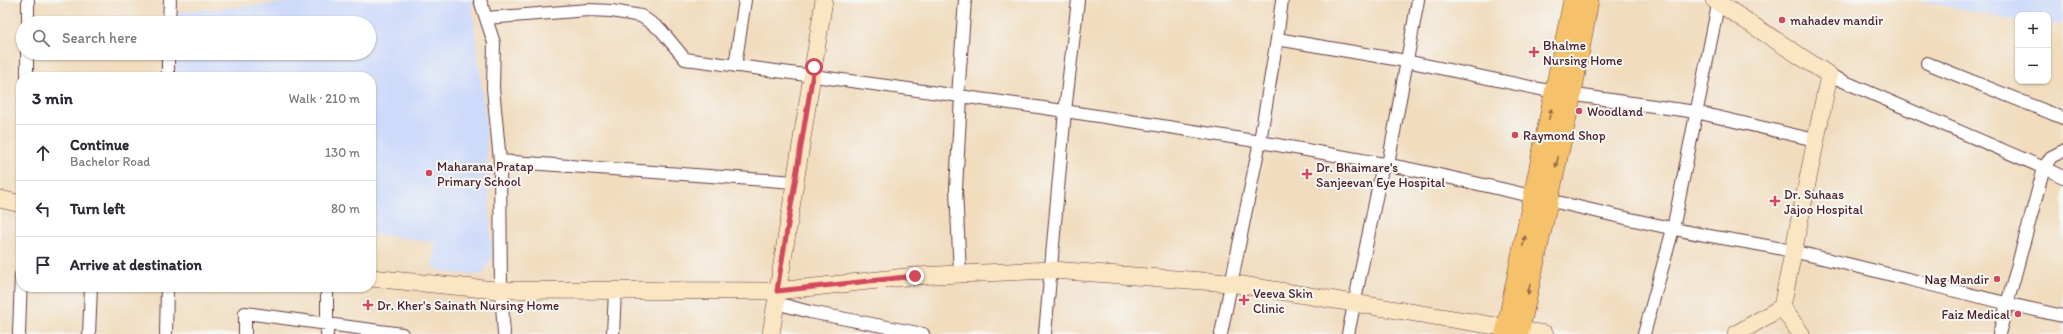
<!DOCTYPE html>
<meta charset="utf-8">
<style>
:root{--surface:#fff;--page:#f2f2f3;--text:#2b2b33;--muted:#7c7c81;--line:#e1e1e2}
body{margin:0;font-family:Itim,sans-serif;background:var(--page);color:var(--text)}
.controls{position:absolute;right:12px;top:12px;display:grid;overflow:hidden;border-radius:8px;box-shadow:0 1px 3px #0004}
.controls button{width:36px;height:36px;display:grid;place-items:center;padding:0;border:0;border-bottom:1px solid var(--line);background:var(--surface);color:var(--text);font:20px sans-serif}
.stop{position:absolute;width:12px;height:12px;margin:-9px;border:3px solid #d1495b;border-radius:50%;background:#fff}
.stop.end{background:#d1495b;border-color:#fff;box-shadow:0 1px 4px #0008}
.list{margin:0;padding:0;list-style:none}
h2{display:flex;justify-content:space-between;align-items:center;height:52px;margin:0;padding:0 16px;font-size:17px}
h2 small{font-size:13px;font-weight:400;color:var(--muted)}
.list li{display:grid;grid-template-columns:26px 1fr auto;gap:12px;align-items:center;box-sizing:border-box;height:56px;padding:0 16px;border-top:1px solid var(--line)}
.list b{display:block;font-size:15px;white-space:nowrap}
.list p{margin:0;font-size:13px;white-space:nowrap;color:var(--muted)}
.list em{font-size:13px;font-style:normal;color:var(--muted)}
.icon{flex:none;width:22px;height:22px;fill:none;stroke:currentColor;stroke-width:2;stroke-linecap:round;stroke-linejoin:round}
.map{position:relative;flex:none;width:2063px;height:334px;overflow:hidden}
.search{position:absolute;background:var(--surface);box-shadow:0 1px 3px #0004;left:16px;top:16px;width:360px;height:44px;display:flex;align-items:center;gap:10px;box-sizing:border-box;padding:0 14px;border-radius:22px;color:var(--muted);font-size:15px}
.panel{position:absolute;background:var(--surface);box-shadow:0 1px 3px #0004;left:16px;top:72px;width:360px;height:220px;border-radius:16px}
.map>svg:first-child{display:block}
</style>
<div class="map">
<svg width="2063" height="334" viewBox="0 0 2063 334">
<rect width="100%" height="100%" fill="#f6f6f2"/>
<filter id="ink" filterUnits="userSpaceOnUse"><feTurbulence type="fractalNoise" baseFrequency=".025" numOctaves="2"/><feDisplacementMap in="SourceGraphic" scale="8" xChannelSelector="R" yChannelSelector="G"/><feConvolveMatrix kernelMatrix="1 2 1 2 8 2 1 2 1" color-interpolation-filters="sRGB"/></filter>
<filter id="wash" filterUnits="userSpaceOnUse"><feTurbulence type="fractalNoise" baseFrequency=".012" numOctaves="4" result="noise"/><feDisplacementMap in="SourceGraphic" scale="16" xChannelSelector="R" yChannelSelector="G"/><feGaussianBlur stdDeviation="0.9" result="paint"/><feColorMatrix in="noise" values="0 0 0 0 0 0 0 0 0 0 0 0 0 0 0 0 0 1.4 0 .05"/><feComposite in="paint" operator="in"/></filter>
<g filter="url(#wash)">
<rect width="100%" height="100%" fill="#f1dcbe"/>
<path fill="#cedafa" d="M318,0H471L485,113L492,258L482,275L445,272L432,267L436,243L371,233V77H176V53H369V23H176L177,12Z
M1918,0H2063V24H2048V15H2018V21Z"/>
</g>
<g filter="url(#ink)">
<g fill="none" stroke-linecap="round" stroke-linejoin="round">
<defs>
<path id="street" d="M480,0L494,43L493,88L500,161L795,182
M1282,0L1277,39L1406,61L1554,92L1696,112L1815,140
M486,18L588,10L612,11L641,16L661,30L685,59C920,90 1156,121 1389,165C1484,183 1577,208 1671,228C1712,238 1754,242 1796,252C1885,272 1973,297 2063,316
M28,23V0
M169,23L170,0
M168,53V77
M1927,63L2063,118
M735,66L745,0
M1829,75L2044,168L1999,334
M27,77V53
M958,96L965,0
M2063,151L2051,157L2044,168L2063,177
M500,161L501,290L504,334
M1388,165L1418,0
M960,274L956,189L961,97
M327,287V334
M776,303L810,312L923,334
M19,334L21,275
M89,334L91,287
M166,334L167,287
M245,334V313L402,334
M613,334L615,291
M1045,334L1065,111L1078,0
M1221,334L1260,141L1277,39
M1348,334L1383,164
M1644,334L1673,229L1719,0"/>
<path id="secondary" d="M1714,0L1829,75L1782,307L1801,334
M0,199L21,204
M371,278L495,290L777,291L915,276L1052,270L1230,283L1545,334
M771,334L824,0
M1736,334L1782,307"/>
<path id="primary" d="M1505,334L1573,0
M1519,334L1572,94L1589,0"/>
</defs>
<use href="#street" stroke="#633b41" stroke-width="14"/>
<use href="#secondary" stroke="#633b41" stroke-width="18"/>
<use href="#primary" stroke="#633b41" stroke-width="20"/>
<use href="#street" stroke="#fff" stroke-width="12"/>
<use href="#secondary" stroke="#fbe6c4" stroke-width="17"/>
<use href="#primary" stroke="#f5c16b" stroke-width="19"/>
</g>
<defs><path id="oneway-solid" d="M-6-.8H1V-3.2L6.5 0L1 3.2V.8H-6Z"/></defs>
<g fill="#976848">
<use href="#oneway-solid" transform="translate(1550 114) rotate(-78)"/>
<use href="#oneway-solid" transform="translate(1557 162) rotate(103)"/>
<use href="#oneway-solid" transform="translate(1524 241) rotate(-78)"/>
<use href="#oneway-solid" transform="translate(1529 289) rotate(102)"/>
</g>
</g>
<g fill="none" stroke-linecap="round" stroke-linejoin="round" filter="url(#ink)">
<path stroke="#d1495b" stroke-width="5" d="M814,67L777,291L915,276"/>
</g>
<g fill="#d1495b" stroke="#f6f6f2" stroke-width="1.5">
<circle cx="1782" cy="20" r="4"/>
<path d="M1532 46h4v4h4v4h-4v4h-4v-4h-4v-4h4z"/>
<circle cx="1579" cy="111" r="4"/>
<circle cx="1515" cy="135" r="4"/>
<circle cx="429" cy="173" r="4"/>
<path d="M1305 168h4v4h4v4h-4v4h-4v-4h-4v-4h4z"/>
<path d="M1773 195h4v4h4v4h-4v4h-4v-4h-4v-4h4z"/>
<circle cx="1997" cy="279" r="4"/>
<path d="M1242 294h4v4h4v4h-4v4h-4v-4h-4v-4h4z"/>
<path d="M366 299h4v4h4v4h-4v4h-4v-4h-4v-4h4z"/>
<circle cx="2018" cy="314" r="4"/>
</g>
<g text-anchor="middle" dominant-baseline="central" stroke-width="4" stroke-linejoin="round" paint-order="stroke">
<g font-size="13" fill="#4a1f2b" stroke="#f6f6f2" text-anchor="start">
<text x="1790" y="20">mahadev mandir</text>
<text x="1543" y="45">Bhalme<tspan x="1543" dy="15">Nursing Home</tspan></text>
<text x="1587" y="111">Woodland</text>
<text x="1523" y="135">Raymond Shop</text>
<text x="437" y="166">Maharana Pratap<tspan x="437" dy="15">Primary School</tspan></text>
<text x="1316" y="167">Dr. Bhaimare's<tspan x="1316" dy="15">Sanjeevan Eye Hospital</tspan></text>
<text x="1784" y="194">Dr. Suhaas<tspan x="1784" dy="15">Jajoo Hospital</tspan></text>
<text x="1989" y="279" text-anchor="end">Nag Mandir</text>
<text x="1253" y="293">Veeva Skin<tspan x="1253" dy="15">Clinic</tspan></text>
<text x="377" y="305">Dr. Kher's Sainath Nursing Home</text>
<text x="2010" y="314" text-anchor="end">Faiz Medical</text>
</g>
</g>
</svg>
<div class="controls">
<button>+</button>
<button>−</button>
</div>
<div class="stop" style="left:814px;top:67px"></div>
<div class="stop end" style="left:915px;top:276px"></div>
<div class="search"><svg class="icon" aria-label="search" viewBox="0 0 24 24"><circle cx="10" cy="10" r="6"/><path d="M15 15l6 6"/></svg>Search here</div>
<section class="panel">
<h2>3 min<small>Walk · 210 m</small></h2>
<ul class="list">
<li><svg class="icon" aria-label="ahead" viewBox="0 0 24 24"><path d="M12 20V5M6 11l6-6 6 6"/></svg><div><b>Continue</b><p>Bachelor Road</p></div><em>130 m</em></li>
<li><svg class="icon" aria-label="left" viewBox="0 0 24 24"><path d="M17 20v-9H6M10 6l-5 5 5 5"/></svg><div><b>Turn left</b></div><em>80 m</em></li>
<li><svg class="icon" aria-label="arrive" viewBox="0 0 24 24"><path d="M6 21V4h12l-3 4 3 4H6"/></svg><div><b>Arrive at destination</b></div></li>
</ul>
</section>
</div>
